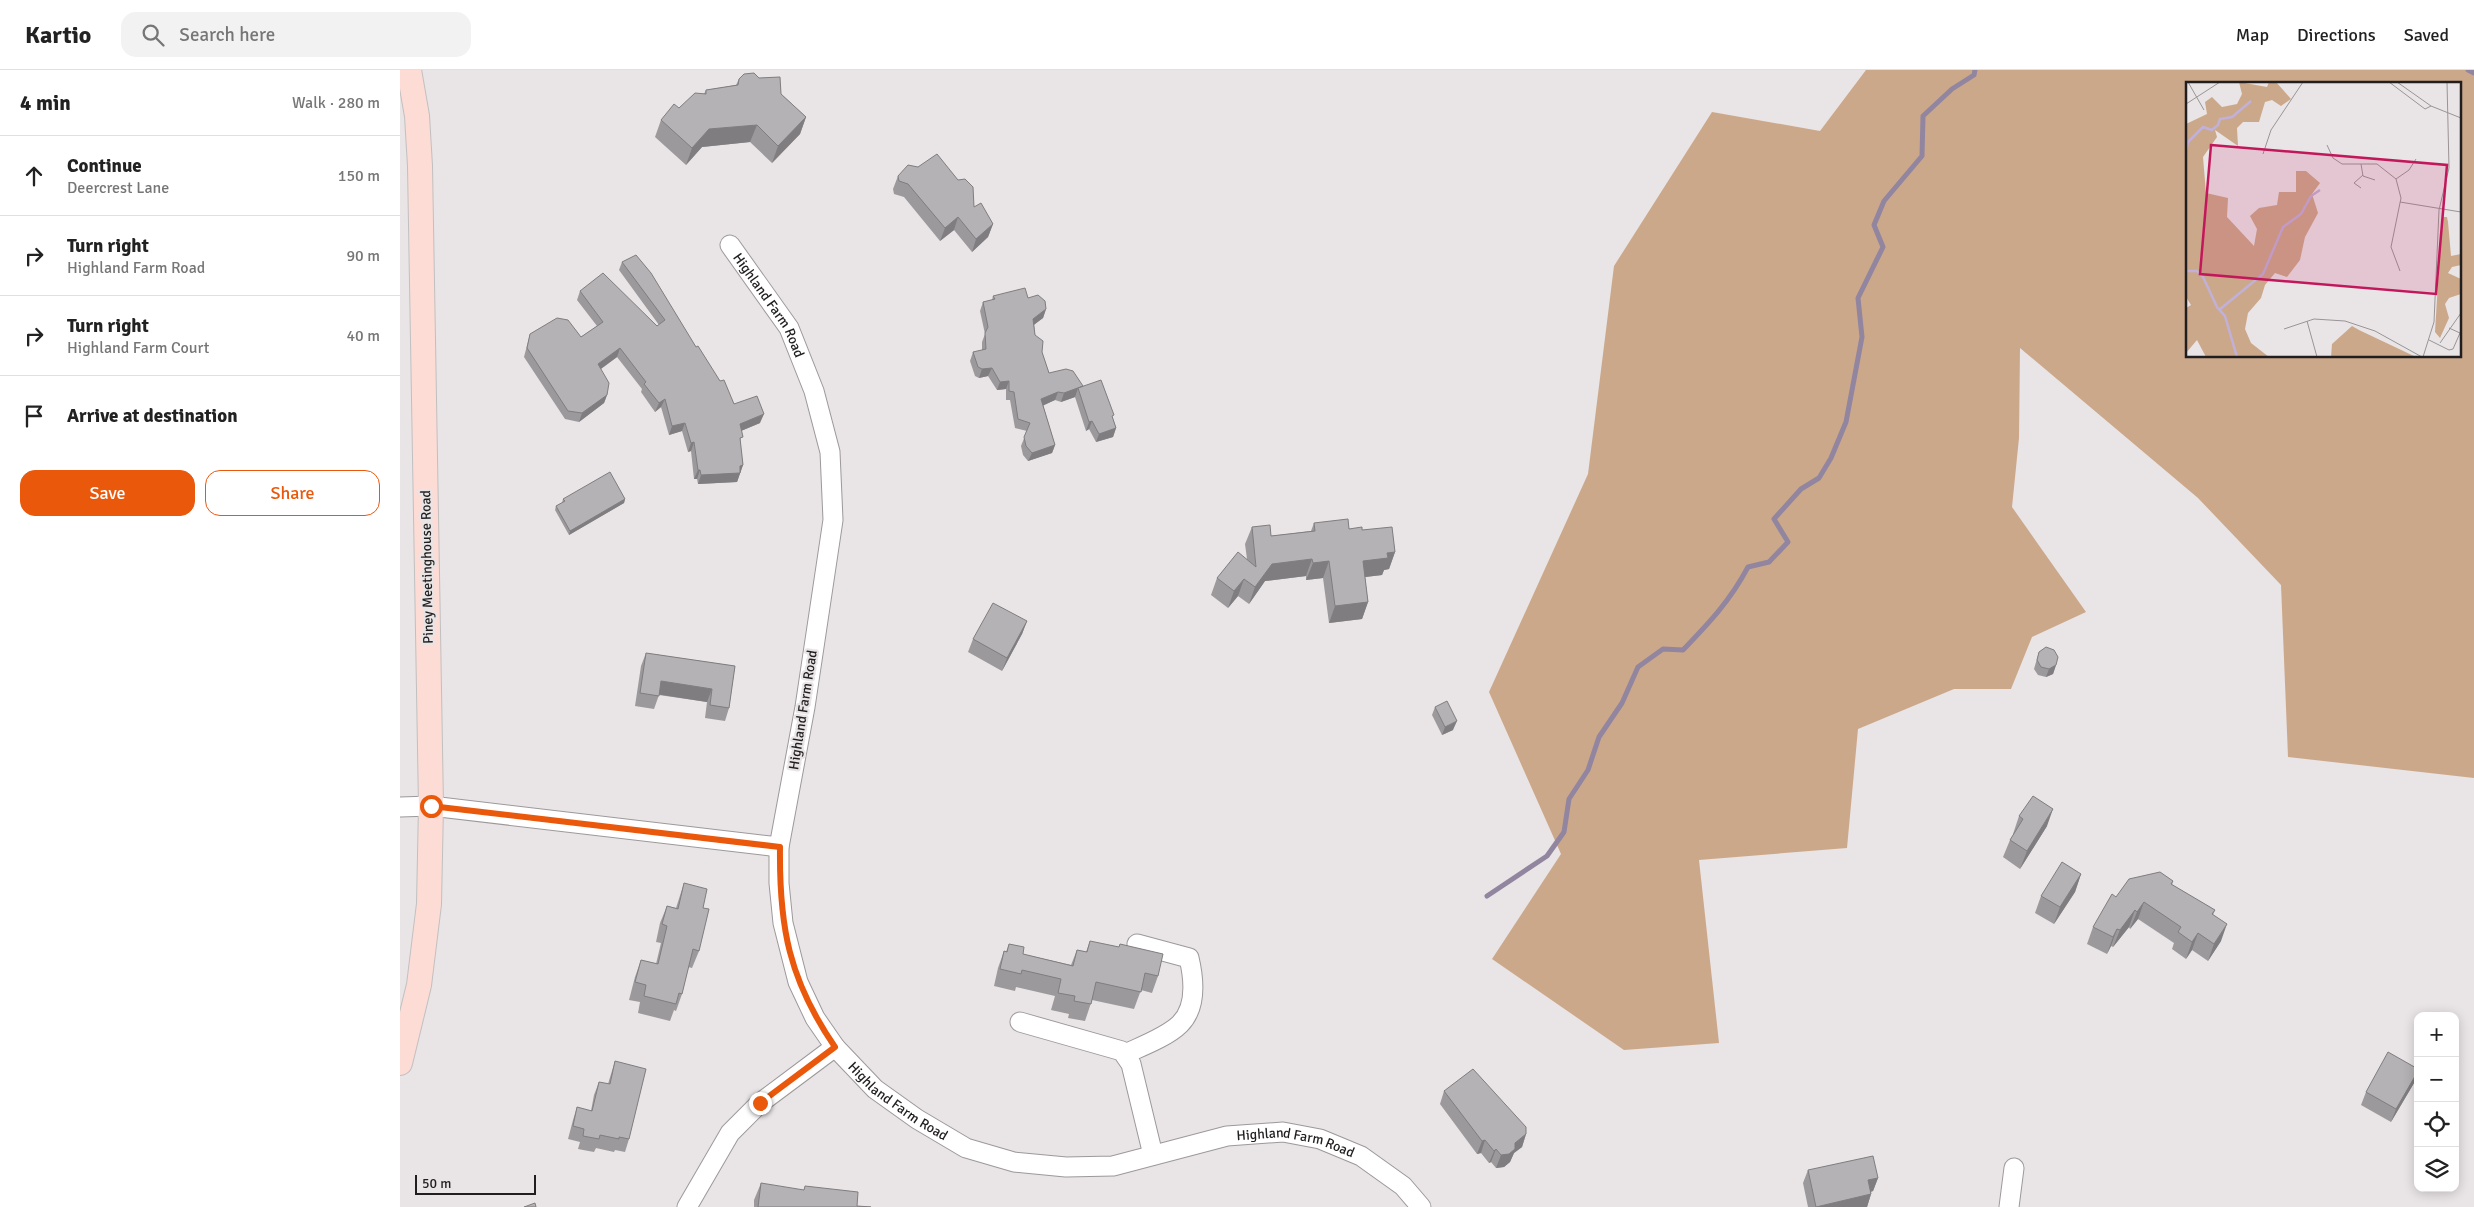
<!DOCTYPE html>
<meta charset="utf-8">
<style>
:root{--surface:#fff;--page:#f2f2f2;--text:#222;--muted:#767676;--line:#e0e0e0;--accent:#ea580c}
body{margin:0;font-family:Signika,sans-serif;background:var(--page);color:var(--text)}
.controls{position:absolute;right:15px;bottom:15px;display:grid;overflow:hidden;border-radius:10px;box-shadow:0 2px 12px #0003}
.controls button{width:45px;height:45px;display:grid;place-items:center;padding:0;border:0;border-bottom:1px solid var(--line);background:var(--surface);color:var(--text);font:25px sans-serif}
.scale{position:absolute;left:15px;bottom:12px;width:121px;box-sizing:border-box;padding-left:5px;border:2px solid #201e1f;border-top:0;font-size:14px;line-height:18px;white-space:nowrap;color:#201e1f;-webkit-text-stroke:4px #e9e4e5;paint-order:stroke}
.stop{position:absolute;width:15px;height:15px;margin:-11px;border:4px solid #ea580c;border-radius:50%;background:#fff}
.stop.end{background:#ea580c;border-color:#fff;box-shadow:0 1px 5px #0008}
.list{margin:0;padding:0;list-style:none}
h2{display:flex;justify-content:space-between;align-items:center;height:65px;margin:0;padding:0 20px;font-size:21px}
h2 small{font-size:16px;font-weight:400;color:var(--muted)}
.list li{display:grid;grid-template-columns:32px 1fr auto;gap:15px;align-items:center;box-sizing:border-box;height:80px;padding:0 20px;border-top:1px solid var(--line)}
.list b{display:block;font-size:19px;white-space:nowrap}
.list p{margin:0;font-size:16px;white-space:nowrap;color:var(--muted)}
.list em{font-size:16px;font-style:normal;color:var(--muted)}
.actions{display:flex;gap:10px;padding:15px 20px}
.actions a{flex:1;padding:11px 0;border:1px solid var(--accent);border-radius:15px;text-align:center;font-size:18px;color:var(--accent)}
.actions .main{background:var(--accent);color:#fff}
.icon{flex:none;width:28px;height:28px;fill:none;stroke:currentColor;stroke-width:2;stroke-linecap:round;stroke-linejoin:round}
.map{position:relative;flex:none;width:2074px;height:1137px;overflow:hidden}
header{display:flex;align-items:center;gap:30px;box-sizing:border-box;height:70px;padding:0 25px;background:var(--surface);border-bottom:1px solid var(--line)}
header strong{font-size:24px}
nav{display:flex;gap:28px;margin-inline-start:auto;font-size:18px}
.search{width:350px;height:45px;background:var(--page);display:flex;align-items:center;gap:12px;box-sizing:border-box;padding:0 18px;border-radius:15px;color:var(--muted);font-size:19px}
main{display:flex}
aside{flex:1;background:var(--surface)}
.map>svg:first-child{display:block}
</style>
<header>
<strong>Kartio</strong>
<div class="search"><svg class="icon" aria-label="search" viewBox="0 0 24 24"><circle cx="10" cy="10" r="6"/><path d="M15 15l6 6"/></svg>Search here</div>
<nav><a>Map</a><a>Directions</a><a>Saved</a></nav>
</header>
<main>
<aside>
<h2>4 min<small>Walk · 280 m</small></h2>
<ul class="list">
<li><svg class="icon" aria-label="ahead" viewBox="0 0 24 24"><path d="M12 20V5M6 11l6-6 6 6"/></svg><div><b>Continue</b><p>Deercrest Lane</p></div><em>150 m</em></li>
<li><svg class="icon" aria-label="right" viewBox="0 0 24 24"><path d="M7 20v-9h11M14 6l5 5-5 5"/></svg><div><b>Turn right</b><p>Highland Farm Road</p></div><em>90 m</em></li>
<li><svg class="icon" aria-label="right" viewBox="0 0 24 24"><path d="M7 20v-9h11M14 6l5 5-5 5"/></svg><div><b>Turn right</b><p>Highland Farm Court</p></div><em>40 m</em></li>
<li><svg class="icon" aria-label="arrive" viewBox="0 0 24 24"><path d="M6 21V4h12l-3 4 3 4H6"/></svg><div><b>Arrive at destination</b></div></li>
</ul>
<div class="actions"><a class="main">Save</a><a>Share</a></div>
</aside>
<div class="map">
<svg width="2074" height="1137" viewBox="0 0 2074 1137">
<rect width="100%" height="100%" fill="#e9e4e5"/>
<path fill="#cca88b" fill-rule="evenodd" d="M1466,0H2074V708L1888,687L1881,515L1798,428L1620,278L1619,368L1612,437L1686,542L1632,567L1611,619H1554L1458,659L1447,778L1299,790L1319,973L1224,980L1092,889L1161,784L1089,622L1188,404L1214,196L1312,42L1420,61ZM1788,14H2060V286H1788Z"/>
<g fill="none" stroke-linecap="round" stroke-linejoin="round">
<path stroke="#9185a0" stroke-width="5" d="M2068,0L2074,3
M1087,826L1147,786L1164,762L1169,729L1188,700L1199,667L1222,633L1238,597L1263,579L1283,580C1309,553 1330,531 1348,497L1369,492L1388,472L1374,449L1401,419L1419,408L1431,388L1446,352L1462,267L1458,228L1483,177L1474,155L1484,131L1522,86L1523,46L1552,19L1574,5L1575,0"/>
<defs>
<g id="minor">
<path id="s1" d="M330,175L389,258L414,321L430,382L433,450L405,637L379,777V813L383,853L398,912L415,948L435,977L475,1019L517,1049L566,1078L614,1092L666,1097L713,1096L827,1066L883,1062L920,1069L961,1086L1003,1116L1021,1137"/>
<path d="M0,737L31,736L379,777"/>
<path d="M620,952L722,981L731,994L753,1085"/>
<path d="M725,984C740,977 767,967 780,954C797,937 794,909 789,888L737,874"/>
<path d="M287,1137L330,1063L360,1033L435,977"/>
<path d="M1609,1137L1614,1098"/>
</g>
<path id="major" d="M0,993L19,915L29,834L31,736L20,96L17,46L9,0"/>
</defs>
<use href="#minor" stroke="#9d999a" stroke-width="21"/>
<use href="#major" stroke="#c1c0c0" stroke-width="26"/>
<use href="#minor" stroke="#fff" stroke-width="19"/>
<use href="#major" stroke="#fcdcd5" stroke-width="24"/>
</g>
<path fill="#9c999c" d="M359,8L381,24L406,47L400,64L372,93L350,72L302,77L286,95L255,67L261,50L279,38L304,24L306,20L336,15L339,9Z
M498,106L574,137L593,154L588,167L572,182L554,160L540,171L504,127L494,124L493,119Z
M222,192L296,277L334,334L360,353L341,361L340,373L343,395L337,412L298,414L297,409H294L291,381L288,382L282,361L269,365L261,337L255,342L241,322L242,319L217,287L201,299L207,325L204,333L179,352L165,349L124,287L130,264L181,267L197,256L177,230L180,221L257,256L259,255L219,200Z
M593,226L628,228L646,239L643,248L634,254L635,265L649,303L683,316L713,349L716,358L713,367L696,372L689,359L686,361L675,327L661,332L655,330L643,335L655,375L652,383L628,391L623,385L621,376L627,361L615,358L610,330H606V319L597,320L588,306L579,308L575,306L570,291L573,282L582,280V272L585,264L580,241L583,232L592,230Z
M163,429H225L224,433L169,465L155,440L156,436L162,433Z
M914,453L949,459L962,460L995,482L989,499L984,500L982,505L965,507L968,532L962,549L929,553L923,508L906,510V506L865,511L849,534L838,526L828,538L811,525L817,508L847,489L845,474L852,457L871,466L911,461Z
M627,551L622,564L602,601L568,582L573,569Z
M1639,582L1656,595L1653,604L1646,607L1638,605L1634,599Z
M246,583L335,596L329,638L325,651L305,648L307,632L259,625L254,639L235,636L241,596Z
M1035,637L1053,660L1042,665L1032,645Z
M1619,746L1647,756L1620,799L1603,787L1610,770L1614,764H1613Z
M1681,804L1675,822L1654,854L1635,843L1641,826Z
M1773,811L1772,815L1815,840L1813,845L1821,871L1808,891L1792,880L1786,889L1772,879L1774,873L1738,849L1730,859L1729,857L1713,877L1711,876L1707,884L1687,874L1693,857L1716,827Z
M284,813L303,838L299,881L292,898L288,897L282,924L276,941L274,940L270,951L238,943L240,932L229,930L235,907L241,890L256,894L261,873L256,872L260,853L267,836L276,838Z
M690,871L758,906L752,923L741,920L734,939L692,930L685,951L668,948L669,944L651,940L655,926L616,917L615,921L594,916L598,898L604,881L606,882L609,874L623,884L671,895L677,880L686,882Z
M215,991L229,1069L225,1082L215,1080L214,1082L196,1078L194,1082L178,1079L180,1072L168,1069L173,1050L177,1037L191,1041L194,1025L199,1012L208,1014L211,1004Z
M2018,999V1002L2014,1013L1991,1052L1961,1035L1966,1022Z
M1044,1021L1126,1064L1122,1077L1114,1083L1110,1092L1104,1097L1096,1098L1091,1092L1089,1093L1081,1083L1077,1084L1040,1034Z
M1408,1100L1478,1108L1473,1121L1471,1122V1124L1467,1137H1408L1403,1113Z
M361,1113L457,1136L471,1137H354V1130Z"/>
<path fill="#7f7d7f" d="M406,47L400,64L372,93L378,76Z
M357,55L350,72L302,77L286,95L292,78L309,59Z
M558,147L554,160L540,171L545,158Z
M593,154L588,167L572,182L576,169Z
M646,239L643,248L630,258L633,249Z
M220,278L217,287L195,303L198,294Z
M592,298L588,306L579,308L582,299Z
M609,311L606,319L597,320L600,312Z
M678,318L675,327L661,332L664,323Z
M658,322L655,330L638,338L641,329Z
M207,325L204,333L179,352L182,343Z
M265,329L261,337L255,342L259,333Z
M364,344L360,353L336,363L340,354Z
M692,351L689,359L686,361L689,352Z
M285,353L282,361L269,365L272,356Z
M716,358L713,367L696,372L699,364Z
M294,372L291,381L288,382L291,373Z
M655,375L652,383L628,391L632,383Z
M343,395L337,412L298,414L301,405Z
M298,400H300L297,409H294Z
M225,429L224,433L169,465L170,461Z
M995,482L989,499L984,500L982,505L957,508L963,491L987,483Z
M912,489L906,506L865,511L849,534L855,517L872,494Z
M929,491L923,508L906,510L913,493Z
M844,509L838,526L828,538L834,521Z
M968,532L962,549L929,553L935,536Z
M627,551L622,564L602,601L607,588Z
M1656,595L1653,604L1646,607L1649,599Z
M261,611L312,619L307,632L256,624Z
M1057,651L1053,660L1042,665L1045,657Z
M1653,739L1647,756L1620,799L1627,781Z
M1681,804L1675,822L1654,854L1660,837Z
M1744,832L1738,849L1730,859L1737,842Z
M1735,840L1729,857L1713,877L1720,860Z
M1827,854L1821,871L1808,891L1814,874Z
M1717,859L1711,876L1707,884L1713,867Z
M1798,863L1792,880L1786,889L1792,872Z
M2018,1001L2014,1013L1991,1052L1996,1039Z
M1126,1064L1122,1077L1114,1083L1110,1092L1104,1097L1096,1098L1101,1085L1115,1073Z
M1085,1070L1081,1083L1077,1084L1082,1071Z
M1096,1079L1091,1092L1089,1093L1094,1081Z
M1478,1108L1473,1121L1464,1123L1468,1110Z
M1471,1124L1467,1137H1416Z"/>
<path fill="#b5b2b5" stroke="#7f7d7f" d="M354,3L359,8L380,7L381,24L406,47L378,76L357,55L309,59L292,78L261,50L274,34L279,38L295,23L306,24V20L338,15L339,9L344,4Z
M537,84L558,110L565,109L573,117L574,137L581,133L593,154L576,169L558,147L545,158L508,114L499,111L498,106L508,95L518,97Z
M236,185L251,203L296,277L298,276L320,311L324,310L334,334L357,326L364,344L340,354L343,367L340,368L343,395L340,396V403L301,405L300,400H298L294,372L291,373L285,353L272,356L265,329L259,333L244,314L246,312L220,278L198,294L209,313L207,325L182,343L168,341L127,278L130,264L157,248L168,250L181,267L203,252L180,221L203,203L257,256L265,250L222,192Z
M625,218L628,228L638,225L645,231L646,239L633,249L635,265L643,271L642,282L649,303L666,299L673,301L683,316L664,323L658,322L641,329L655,375L632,383L626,376L624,367L630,353L618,349L614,322L609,321V311L600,312L592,298L582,299L578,297L573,282L586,279L585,263L588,257L583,232L595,229L593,226Z
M701,310L714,345L712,346L716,358L699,364L692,351L689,352L678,318Z
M210,402L225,429L170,461L156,436L165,431L163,429Z
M948,449L949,459L962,457V460L992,457L995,482L987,483L988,488L963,491L968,532L935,536L929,491L913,493L912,489L872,494L855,517L844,509L834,521L817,508L838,482L856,497L852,457L870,455L871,466L915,461L914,453Z
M593,533L627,551L607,588L573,569Z
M1646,577L1654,580L1658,587L1656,595L1649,599L1641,597L1637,590L1639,582Z
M246,583L335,596L329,638L310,635L312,619L261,611L259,626L240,623Z
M1047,631L1057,651L1045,657L1035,637Z
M1633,726L1653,739L1627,781L1610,770L1623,749L1619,746Z
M1662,792L1681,804L1660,837L1641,826Z
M1760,802L1773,811L1771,814L1815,840L1812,844L1827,854L1814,874L1798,863L1792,872L1778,862L1781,857L1744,832L1737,842L1735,840L1720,860L1717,859L1713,867L1693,857L1712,824L1716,827L1729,809Z
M284,813L307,819L303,838L309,839L299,881L293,879L282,924L279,923L276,934L244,926L246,915L235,912L241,890L258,894L267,856L262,854L267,836L278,839Z
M690,871L719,877L720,874L763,884L758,906L745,903L741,922L696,912L691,934L674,931L675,926L658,923L661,909L622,900L621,904L600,899L604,881L607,882L609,874L624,877L623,884L673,896L677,880L687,882Z
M1988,982L2018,999V1001L1996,1039L1966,1022Z
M215,991L246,999L229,1069L219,1067V1069L200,1065L199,1069L183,1066L184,1059L173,1056L177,1037L192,1041L199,1012L210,1014Z
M1073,999L1126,1057V1064L1115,1073V1079L1109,1084L1101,1085L1096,1079L1094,1081L1085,1070L1082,1071L1044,1021Z
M1473,1086L1478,1108L1468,1110L1471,1124L1416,1137L1408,1100Z
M361,1113L404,1120L405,1116L458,1122L457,1136L471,1137H358Z
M135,1133L136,1137H124Z"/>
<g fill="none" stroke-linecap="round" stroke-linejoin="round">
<path stroke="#ea580c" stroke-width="6" d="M31,736L380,777C379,857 389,910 435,977L360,1033"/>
</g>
<g text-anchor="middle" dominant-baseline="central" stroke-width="4.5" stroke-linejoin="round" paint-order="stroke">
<g font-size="14" fill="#201e1f" stroke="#e9e4e5">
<text stroke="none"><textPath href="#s1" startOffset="72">Highland Farm Road</textPath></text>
<text transform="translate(27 497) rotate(-91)">Piney Meetinghouse Road</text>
<text transform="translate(403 640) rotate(-81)">Highland Farm Road</text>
<text stroke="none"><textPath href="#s1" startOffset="928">Highland Farm Road</textPath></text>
<text stroke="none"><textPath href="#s1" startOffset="1348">Highland Farm Road</textPath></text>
</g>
</g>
<g transform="translate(1786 12)">
<rect width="275" height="275" fill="#e9e4e5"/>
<path d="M53,0L81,5L83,0H90L105,17L95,24L86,18L79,20L73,40H57L51,46L52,64L29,48L31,55L17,75L20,111L42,116L41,135L68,164L71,147L64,134L73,126L91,123L93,110H110V89H120L134,101L126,112L132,131L119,155L114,178L101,195L89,191L79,203L75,216L62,231L59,247L65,261L83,275H20L11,258L0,271V226L5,223L0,215V42L21,32L19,20L26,15L36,25L51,22L56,12ZM256,135H261L262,140L265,174L275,172V183L266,185L262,191L275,197V212L263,216L259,222L263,236L254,256L249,250ZM166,244L173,248L230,275H145L146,262Z" fill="#cca88b"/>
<path fill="none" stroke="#c1b1d8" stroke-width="2.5" d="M0,68L2,60L17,45L26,48L32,43L34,37L46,35L65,19M0,189H11L17,195L31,225L39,234L51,275M33,228L77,192L97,145L115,132L125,114L134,108"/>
<path fill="none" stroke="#999596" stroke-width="1" d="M2,0L18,28M203,0L239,27L245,24M211,0L245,24L275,36M0,22L34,0M141,63L147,76L156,82H191L210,97L215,116L205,165L214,189M77,72L85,48L117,0M175,82L177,94L189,98M210,97L223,88L230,77M175,106L168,101L177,93M214,120L275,130M121,239L131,275M98,247L128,237L159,239L189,249L236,275M243,258L263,268L267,267L274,251L263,246M254,261L275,231M237,275L248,240L253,128L263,86L261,0"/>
<path fill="#c2185b" fill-opacity="0.15" stroke="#c2185b" stroke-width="2.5" d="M25,63L261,83L250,212L14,192Z"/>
<rect width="275" height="275" fill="none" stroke="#201e1f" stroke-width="2.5"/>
</g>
</svg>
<div class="controls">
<button>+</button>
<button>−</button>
<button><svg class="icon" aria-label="locate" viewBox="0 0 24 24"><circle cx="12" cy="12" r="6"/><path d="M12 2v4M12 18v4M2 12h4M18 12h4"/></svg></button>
<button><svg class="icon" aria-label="layers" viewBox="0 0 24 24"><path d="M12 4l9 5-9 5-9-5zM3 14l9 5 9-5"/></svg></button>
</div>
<div class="scale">50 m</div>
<div class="stop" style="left:31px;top:736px"></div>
<div class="stop end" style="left:360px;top:1033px"></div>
</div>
</main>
